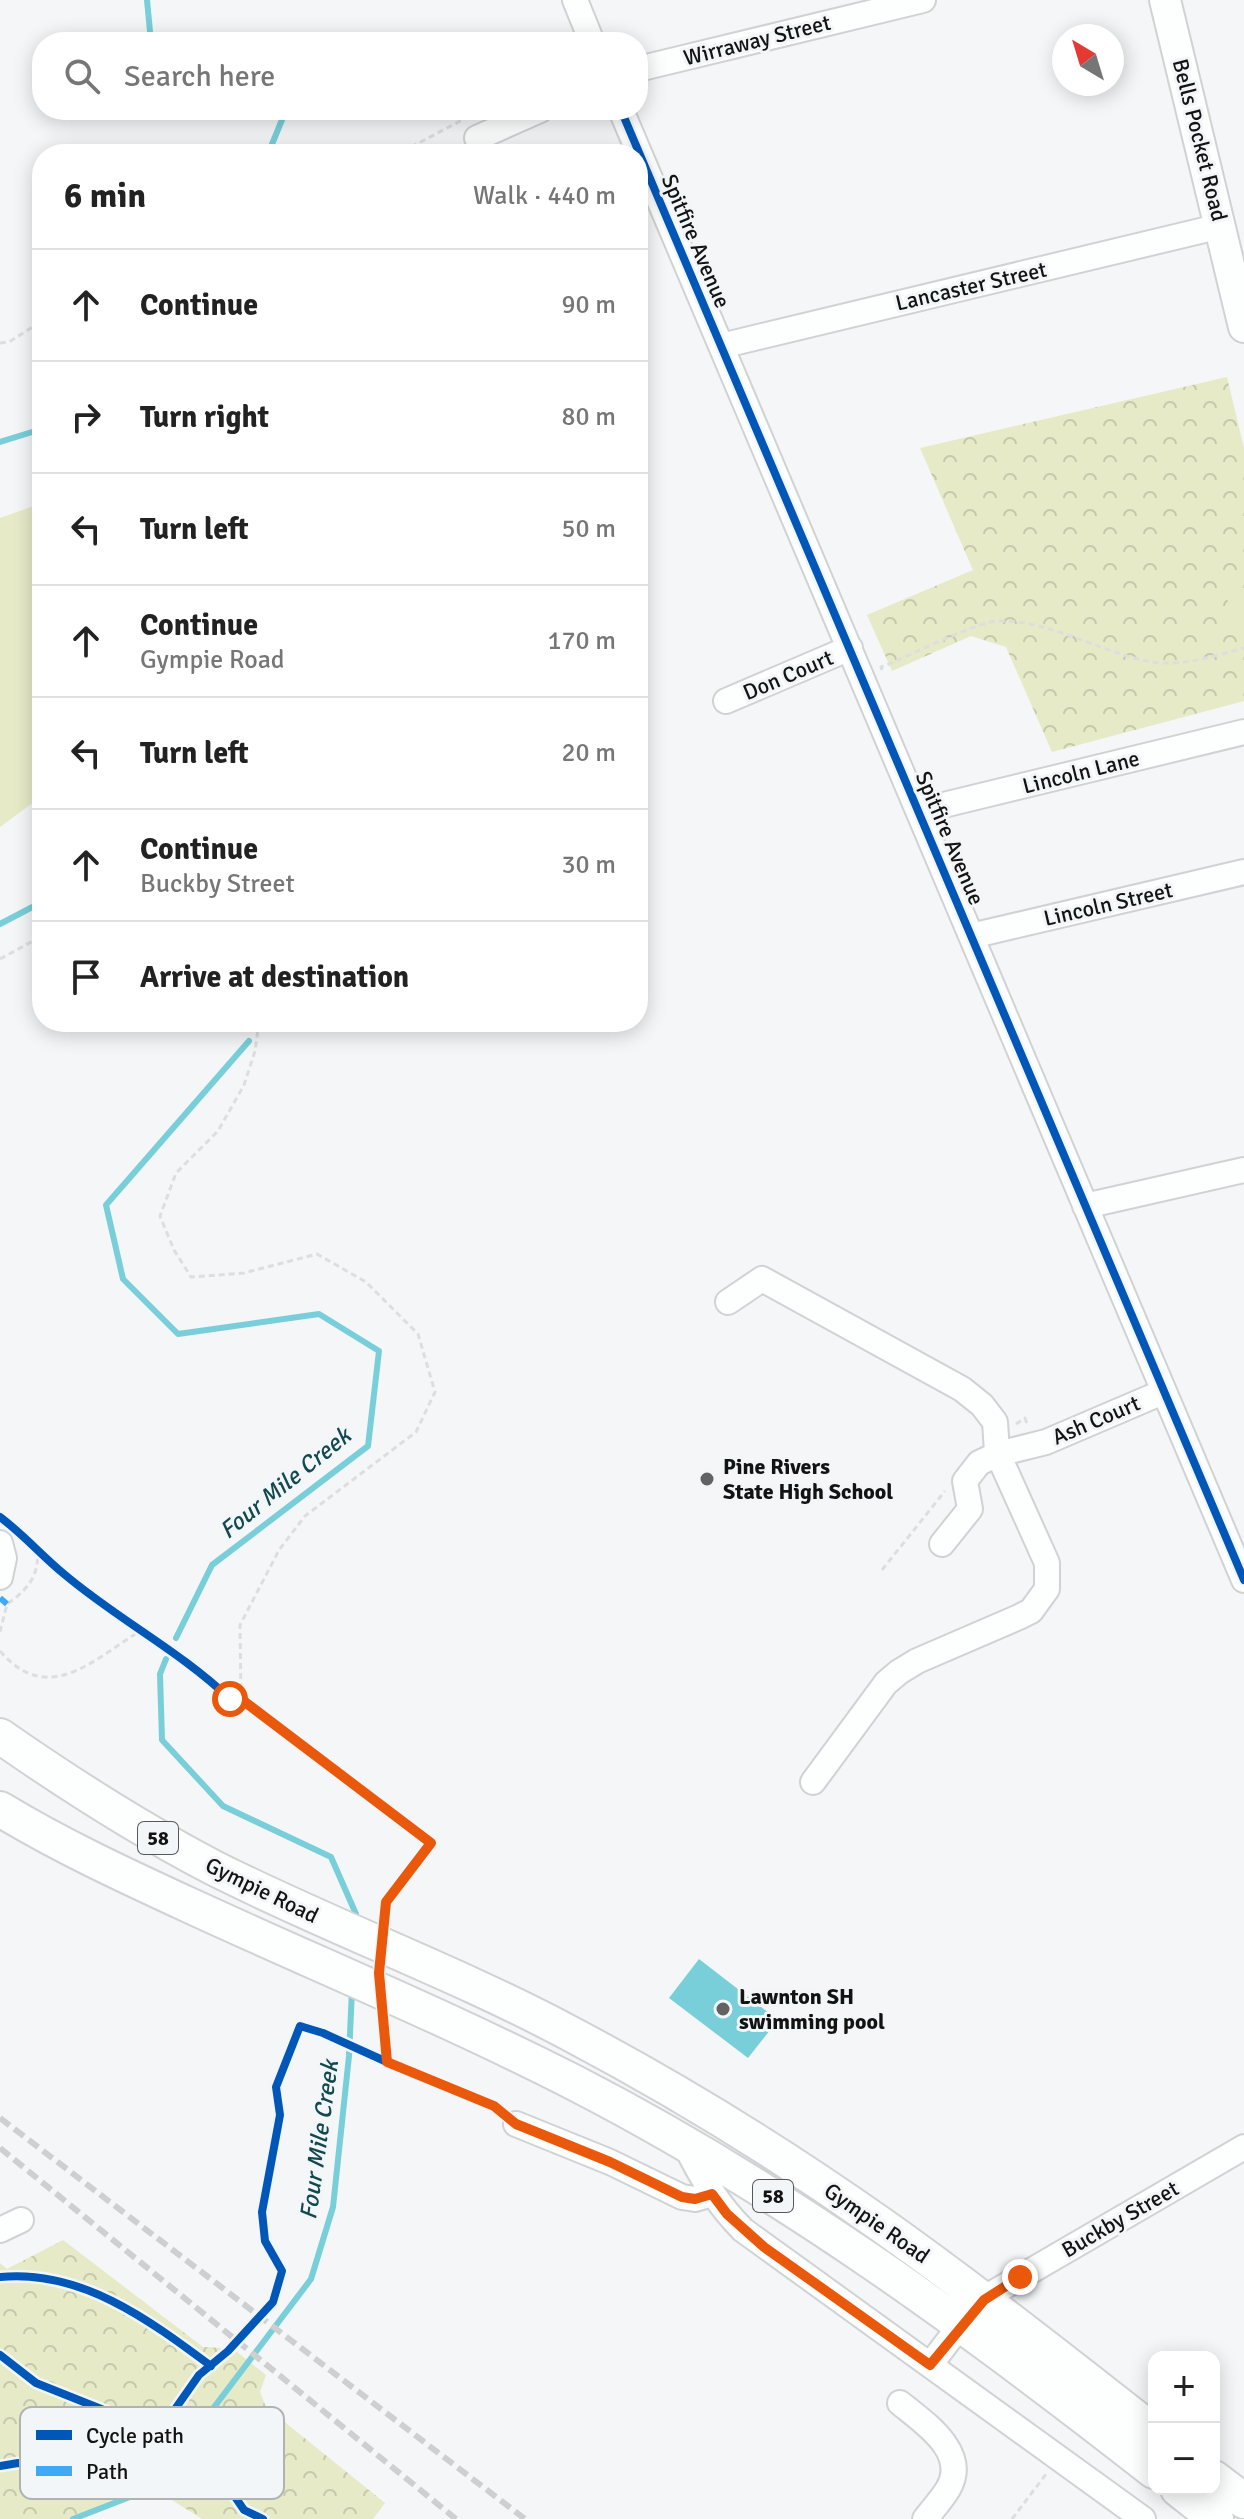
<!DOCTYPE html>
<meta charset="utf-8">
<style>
:root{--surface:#fff;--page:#f2f2f2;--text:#222;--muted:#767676;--line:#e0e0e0}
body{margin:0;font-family:Signika,sans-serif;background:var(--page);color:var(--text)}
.controls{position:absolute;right:24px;bottom:24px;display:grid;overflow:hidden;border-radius:16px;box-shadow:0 4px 20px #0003}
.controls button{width:72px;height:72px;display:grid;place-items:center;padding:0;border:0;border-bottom:2px solid var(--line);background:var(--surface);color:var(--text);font:40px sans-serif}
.compass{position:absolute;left:1052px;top:24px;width:72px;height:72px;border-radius:50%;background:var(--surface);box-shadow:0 4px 20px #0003;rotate:322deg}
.stop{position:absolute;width:24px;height:24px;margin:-18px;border:6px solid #ea580c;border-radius:50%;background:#fff}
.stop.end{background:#ea580c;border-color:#fff;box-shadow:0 2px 8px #0008}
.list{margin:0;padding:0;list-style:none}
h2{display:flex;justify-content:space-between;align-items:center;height:104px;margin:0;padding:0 32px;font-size:34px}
h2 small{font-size:26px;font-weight:400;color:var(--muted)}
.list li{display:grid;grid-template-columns:52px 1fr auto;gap:24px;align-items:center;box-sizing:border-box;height:112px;padding:0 32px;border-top:2px solid var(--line)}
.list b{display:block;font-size:30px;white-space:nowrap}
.list p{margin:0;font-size:26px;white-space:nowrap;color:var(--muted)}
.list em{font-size:26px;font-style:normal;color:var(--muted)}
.icon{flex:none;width:44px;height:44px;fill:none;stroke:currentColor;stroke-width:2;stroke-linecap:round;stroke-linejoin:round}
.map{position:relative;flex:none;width:1244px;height:2519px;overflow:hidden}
.search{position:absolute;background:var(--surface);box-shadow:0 4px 20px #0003;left:32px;top:32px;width:616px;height:88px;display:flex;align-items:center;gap:20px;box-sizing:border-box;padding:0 28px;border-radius:32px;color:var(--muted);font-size:30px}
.panel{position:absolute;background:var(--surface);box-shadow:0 4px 20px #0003;left:32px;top:144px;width:616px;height:888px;border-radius:32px}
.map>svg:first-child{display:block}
</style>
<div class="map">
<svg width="1244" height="2519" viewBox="0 0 1244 2519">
<defs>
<pattern id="park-crowns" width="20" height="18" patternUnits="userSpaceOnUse" patternTransform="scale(2)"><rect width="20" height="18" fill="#e7eac7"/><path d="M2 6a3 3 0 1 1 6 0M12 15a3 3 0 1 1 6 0" fill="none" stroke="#c5c8aa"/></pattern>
</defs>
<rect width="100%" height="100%" fill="#f4f6f7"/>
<path fill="url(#park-crowns)" d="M1227,377L1244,448V701L1052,752L1006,647L971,636L892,671L867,615L973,570L920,448Z
M63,2240L203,2347L222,2348L226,2343L266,2375L260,2392L266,2407L385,2503L373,2519H202L153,2488L73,2519H0V2263L7,2269Z"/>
<path fill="#e7eac7" d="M42,503V796L0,827V518Z
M1244,593V628L1236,631L1227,598Z"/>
<path fill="#78cfd9" d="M699,1959L778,2020L748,2058L669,1998Z"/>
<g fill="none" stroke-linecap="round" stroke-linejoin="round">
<path stroke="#78cfd9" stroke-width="6" d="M147,0L151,42
M268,154L286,110
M0,442L42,429
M0,924L42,902
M176,1638L212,1565L368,1446L379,1351L319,1314L178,1334L123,1279L106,1205L249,1041
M166,1659L160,1674L162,1740L223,1806L331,1857L356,1914V1923
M73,2519L153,2488L311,2279L333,2207L349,2056L352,1990"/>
<defs>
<path id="minor" d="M575,0L592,42
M638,69L923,0
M621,110L1244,1580
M477,138L540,110
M721,346L1221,226
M726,701L850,648
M919,811L1244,732
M971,936L1244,872
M1085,1206L1244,1170
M728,1302L762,1279L962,1389L982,1405L995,1422L997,1452L1047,1563V1589L1031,1611L1019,1617L917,1661L899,1672L886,1683L813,1782
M0,1543L4,1558L0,1577
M942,1544L970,1509L965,1481L979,1463L998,1454L1046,1442L1163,1392
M516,2124L610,2162L682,2197L695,2199L712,2194
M685,2144C700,2176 718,2205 743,2230L1143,2519
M0,2230L21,2220
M930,2365L962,2323L993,2293L1244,2147
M900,2403C923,2422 970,2452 948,2489C942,2499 933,2509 925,2519"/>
<path id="major" d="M1165,0L1244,327"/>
<path id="highway" d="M0,1736C69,1784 139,1829 214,1868C331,1927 455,1972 571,2034C679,2091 784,2156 883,2226C976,2292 1064,2362 1154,2432
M0,1809C61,1846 126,1876 191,1906C319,1965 450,2019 575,2083C783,2190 970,2327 1154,2471
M1214,2478L1244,2501
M1178,2489L1216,2519"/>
</defs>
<use href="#minor" stroke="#d1d2d3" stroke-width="28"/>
<use href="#major" stroke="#d1d2d3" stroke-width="34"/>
<use href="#highway" stroke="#d1d2d3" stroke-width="38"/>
<path stroke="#dedede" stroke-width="3" stroke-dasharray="6 4" stroke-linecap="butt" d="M404,154L413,146L466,118
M0,343L9,342L42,321
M882,670L881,667L889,664C910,655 979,621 998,621C1049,620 1098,651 1147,661C1179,668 1213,656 1244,648
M0,959L42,936
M1016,1424L1025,1418L1027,1424
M882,1570L945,1491
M0,1632L7,1604C18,1597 32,1584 35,1572C38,1564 36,1560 41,1552
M0,1651C48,1707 93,1660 140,1631
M241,1699L240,1625L279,1550L305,1516L416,1432L435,1392L418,1334L366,1282L317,1254L244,1273L191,1277L174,1250L160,1216L176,1173L218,1131L244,1085L255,1051L259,1022
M1012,2519L1046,2474"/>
<use href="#minor" stroke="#fdfefe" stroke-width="24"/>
<use href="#major" stroke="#fdfefe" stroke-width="30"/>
<use href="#highway" stroke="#fdfefe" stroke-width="34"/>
<path stroke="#cecfcf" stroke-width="6" stroke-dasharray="12 6" stroke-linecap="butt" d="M0,2118L525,2519
M0,2148L456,2519"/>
<path stroke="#3fa9f5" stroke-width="6" stroke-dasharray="12 6" stroke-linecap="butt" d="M0,1598L7,1604"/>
<defs>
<path id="cycleway" d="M621,110L1244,1580
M0,1517C23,1534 42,1556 64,1574C117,1619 180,1651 230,1699H241L431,1843L386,1902L379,1973L387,2062L323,2033L300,2026L276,2087L280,2115L262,2212L265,2241L282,2271L273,2302L228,2351L199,2375L159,2432L136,2447L87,2466L18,2463L0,2466
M387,2062L494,2106L516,2124
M0,2277C81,2269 149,2320 211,2366
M0,2355L36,2383L159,2432L214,2466L244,2510L263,2519"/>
</defs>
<use href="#cycleway" stroke="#f3f6f8" stroke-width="13"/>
<use href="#cycleway" stroke="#0057b8" stroke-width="8"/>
</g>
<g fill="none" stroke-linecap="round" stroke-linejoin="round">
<path stroke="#ea580c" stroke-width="10" d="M230,1699H241L431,1843L386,1902L379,1973L387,2062L494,2106L516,2124L610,2162L682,2197L695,2199L712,2194L727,2214L764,2247L930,2365L984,2300L1020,2277"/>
</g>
<g fill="#616263" stroke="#f3f6f8" stroke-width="3">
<circle cx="707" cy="1479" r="8"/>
<circle cx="723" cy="2009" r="8"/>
</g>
<g text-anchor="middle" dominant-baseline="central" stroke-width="6" stroke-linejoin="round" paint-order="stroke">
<g fill="#f3f6f8" stroke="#565758" stroke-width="2">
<rect x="138" y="1822" width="40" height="32" rx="6"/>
<rect x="753" y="2180" width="40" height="32" rx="6"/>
</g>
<g font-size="20" font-weight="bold" fill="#121313">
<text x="158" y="1838">58</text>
<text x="773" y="2196">58</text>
</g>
<g font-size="22" fill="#121313" stroke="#f3f6f8">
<text transform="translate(757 40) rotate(-14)">Wirraway Street</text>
<text transform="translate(1200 140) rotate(76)">Bells Pocket Road</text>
<text transform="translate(696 241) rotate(67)">Spitfire Avenue</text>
<text transform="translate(971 286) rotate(-13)">Lancaster Street</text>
<text transform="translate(788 675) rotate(-23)">Don Court</text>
<text transform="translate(1081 772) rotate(-14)">Lincoln Lane</text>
<text transform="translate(950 838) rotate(67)">Spitfire Avenue</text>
<text transform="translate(1108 904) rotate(-13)">Lincoln Street</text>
<text transform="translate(1096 1420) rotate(-23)">Ash Court</text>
<text transform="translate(262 1890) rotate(26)">Gympie Road</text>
<text transform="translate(1120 2219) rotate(-30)">Buckby Street</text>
<text transform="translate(877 2223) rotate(35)">Gympie Road</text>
</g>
<g font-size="22" font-weight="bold" fill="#121313" stroke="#f3f6f8" text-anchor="start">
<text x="723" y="1466">Pine Rivers<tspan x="723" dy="25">State High School</tspan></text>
<text x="739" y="1996">Lawnton SH<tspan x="739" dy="25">swimming pool</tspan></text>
</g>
<g font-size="24" font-style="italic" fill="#12484e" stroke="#f3f6f8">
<text transform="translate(285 1483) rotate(-39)">Four Mile Creek</text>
<text transform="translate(319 2140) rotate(-82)">Four Mile Creek</text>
</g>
</g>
<rect x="20" y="2407" width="264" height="92" rx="12" fill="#f3f6f8" stroke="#b0b2b3" stroke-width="2"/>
<rect x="36" y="2430" width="36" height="10" fill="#0057b8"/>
<rect x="36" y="2466" width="36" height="10" fill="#3fa9f5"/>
<g font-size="22" fill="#121313">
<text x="86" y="2443">Cycle path</text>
<text x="86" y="2479">Path</text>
</g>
</svg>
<div class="controls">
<button>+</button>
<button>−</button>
</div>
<svg class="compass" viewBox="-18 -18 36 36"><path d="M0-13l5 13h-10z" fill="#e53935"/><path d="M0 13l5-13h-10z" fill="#767676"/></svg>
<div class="stop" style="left:230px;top:1699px"></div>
<div class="stop end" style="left:1020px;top:2277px"></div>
<div class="search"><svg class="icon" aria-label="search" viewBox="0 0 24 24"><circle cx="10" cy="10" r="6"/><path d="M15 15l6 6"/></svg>Search here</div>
<section class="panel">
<h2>6 min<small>Walk · 440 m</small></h2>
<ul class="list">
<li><svg class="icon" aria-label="ahead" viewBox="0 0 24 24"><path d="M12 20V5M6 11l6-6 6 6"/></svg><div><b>Continue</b></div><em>90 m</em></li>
<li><svg class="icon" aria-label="right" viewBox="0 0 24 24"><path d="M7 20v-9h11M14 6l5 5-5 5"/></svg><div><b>Turn right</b></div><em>80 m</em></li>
<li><svg class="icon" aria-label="left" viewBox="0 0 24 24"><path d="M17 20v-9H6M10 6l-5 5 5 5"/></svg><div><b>Turn left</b></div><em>50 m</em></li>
<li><svg class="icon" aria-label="ahead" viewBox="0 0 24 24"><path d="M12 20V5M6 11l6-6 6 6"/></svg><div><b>Continue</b><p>Gympie Road</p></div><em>170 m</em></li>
<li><svg class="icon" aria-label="left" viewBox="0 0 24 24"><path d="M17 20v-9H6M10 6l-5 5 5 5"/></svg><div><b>Turn left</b></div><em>20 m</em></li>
<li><svg class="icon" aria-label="ahead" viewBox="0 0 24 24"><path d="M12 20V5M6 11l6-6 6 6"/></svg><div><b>Continue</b><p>Buckby Street</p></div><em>30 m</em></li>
<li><svg class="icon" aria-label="arrive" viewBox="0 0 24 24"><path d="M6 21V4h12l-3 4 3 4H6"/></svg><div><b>Arrive at destination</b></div></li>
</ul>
</section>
</div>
